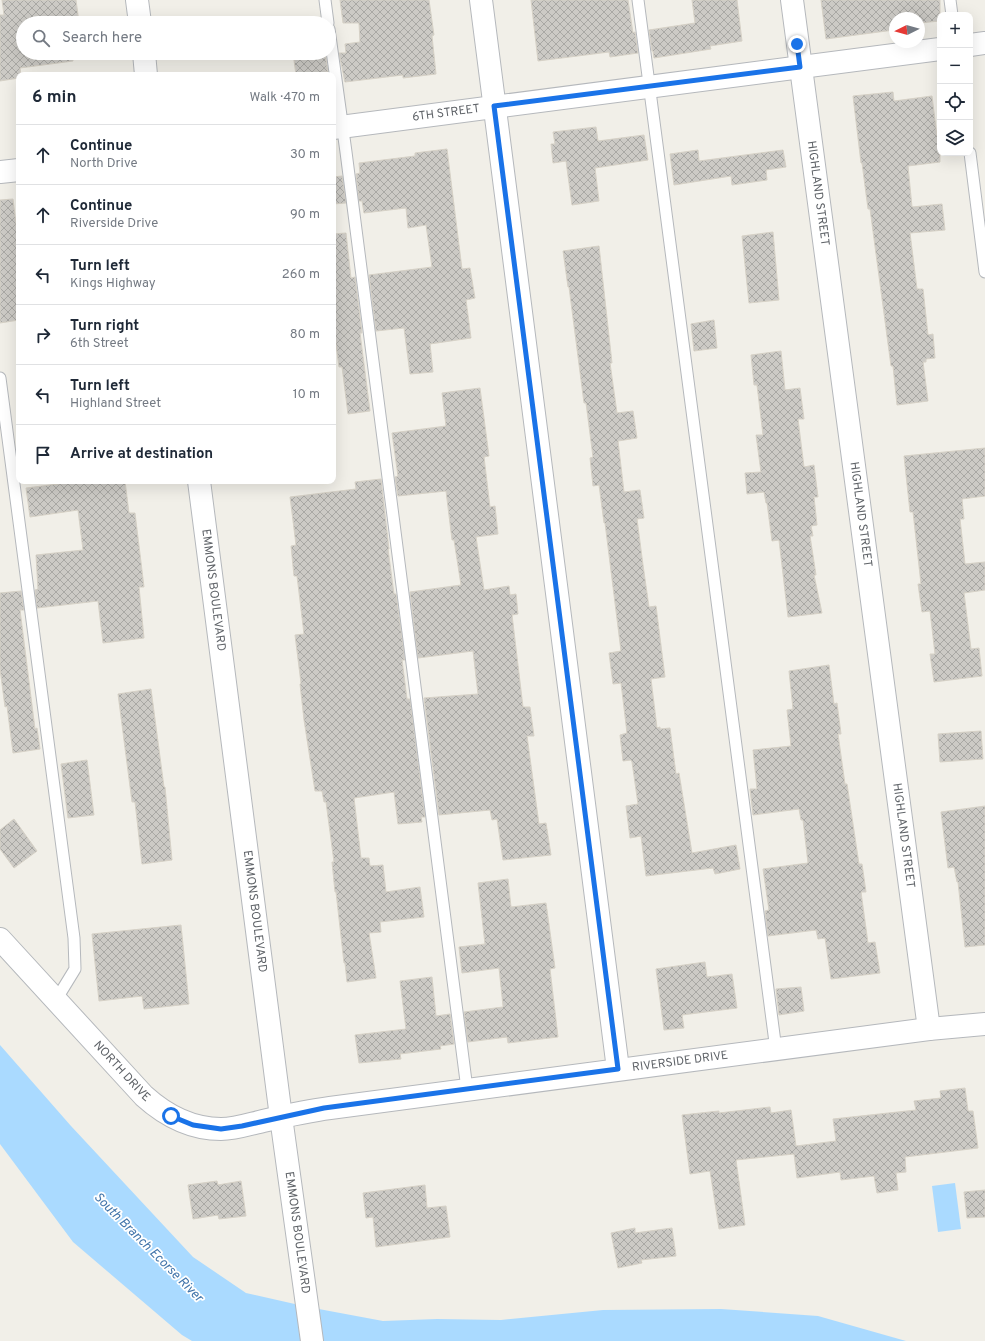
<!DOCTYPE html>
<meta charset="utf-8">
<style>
:root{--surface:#fff;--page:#f2f2f3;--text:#1f2937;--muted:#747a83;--line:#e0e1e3}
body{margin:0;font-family:Overpass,sans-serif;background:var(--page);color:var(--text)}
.controls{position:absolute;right:12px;top:12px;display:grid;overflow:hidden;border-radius:8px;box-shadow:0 4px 16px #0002}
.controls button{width:36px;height:36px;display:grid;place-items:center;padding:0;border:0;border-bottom:1px solid var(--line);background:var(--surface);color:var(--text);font:20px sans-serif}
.compass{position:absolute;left:889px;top:12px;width:36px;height:36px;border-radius:50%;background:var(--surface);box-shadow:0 4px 16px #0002;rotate:265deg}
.stop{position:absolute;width:12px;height:12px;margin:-9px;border:3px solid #1a73e8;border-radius:50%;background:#fff}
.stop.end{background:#1a73e8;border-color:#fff;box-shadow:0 1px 4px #0008}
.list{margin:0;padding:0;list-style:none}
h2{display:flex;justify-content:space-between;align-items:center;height:52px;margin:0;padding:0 16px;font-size:17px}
h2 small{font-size:13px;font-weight:400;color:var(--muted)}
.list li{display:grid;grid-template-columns:26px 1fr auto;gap:12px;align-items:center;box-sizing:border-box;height:60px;padding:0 16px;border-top:1px solid var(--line)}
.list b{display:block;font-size:15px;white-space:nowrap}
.list p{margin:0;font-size:13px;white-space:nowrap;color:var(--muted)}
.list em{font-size:13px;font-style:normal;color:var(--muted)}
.icon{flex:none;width:22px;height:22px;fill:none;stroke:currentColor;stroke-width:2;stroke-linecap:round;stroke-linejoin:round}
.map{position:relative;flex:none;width:985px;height:1341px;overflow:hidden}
.search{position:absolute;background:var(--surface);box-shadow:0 4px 16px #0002;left:16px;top:16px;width:320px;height:44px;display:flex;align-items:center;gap:10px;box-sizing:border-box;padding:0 14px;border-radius:22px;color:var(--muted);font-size:15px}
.panel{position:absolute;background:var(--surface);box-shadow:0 4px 16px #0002;left:16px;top:72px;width:320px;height:412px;border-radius:8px}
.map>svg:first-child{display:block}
</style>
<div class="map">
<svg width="985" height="1341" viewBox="0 0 985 1341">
<defs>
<pattern id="building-cross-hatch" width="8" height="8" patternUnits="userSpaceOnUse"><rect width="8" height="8" fill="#cccac5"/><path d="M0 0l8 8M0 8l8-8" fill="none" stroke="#a9a8a4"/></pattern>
</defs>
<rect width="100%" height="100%" fill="#f1efe8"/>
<path fill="#aadaff" d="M0,1045L71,1126L193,1257L246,1293L308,1307L383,1321L437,1319L501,1320L603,1310L721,1309L818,1316L906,1341H192L182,1335L73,1242L0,1144Z
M955,1183L961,1229L938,1232L932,1186Z"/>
<path fill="url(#building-cross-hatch)" stroke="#d6d1c6" d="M2,0H76L79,22L23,23V53H72L73,61L20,68L21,75H19V78L0,81V15H4Z
M340,0H429L434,35L432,36L436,74L403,78V75L345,82L339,53H346L345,44L360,42L359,23H343Z
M531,0H628L633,33L635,32L638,53L610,57L609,52L538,61Z
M692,0H737L742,41L710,46L711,49L654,58L653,51H652L649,30L695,23Z
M821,0H940V21L919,23V18H895L894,30L826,39Z
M293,53H325L328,72L296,75Z
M893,92L894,101L932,96L937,136H940V162L908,166L912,207L942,204L945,230L910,233L917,289H923L928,335L933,334L935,358L926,359V362H923L928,401L897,405L893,366H891L870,209H868L862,163H861L853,96Z
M596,127L598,141L644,135L648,160L595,168L599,201L572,205L566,161L553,163L551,144H555L553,132Z
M447,149L462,269L470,268L475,298L466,300L471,338L430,344L433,372L410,374L404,328L376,331L369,275L432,267L426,225L408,228L406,208L364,213L362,201H359L356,174L360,173L359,163L415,156V153Z
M698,150L699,161L783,150L786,167L766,170L767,180L732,185L731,176L674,185L670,154Z
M342,176L346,203L333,204V177Z
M13,199L19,248V320L0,323V200Z
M773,232L779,300L749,303L742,236Z
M346,233L351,278L355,277L362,333H360L370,411L348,414L342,367H339L333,322V234Z
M599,246L612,363H610L617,413L633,411L637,438L618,441L624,492L640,490L644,518L637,519L643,565L649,607L656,606L665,677L651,679L657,728L660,727V729L670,728L676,774L679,773L692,853L736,845L740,869L715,874L713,868L646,876L641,836L630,838L626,806L638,804L632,762L631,760L623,761L620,735L627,733L621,683L613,684L609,653L621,651L605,523H604L599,485L593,486L590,458L593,457L586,403H584L569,287H568L563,251Z
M714,320L717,348L694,351L691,324Z
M781,351L785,390L800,388L804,419H798L804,467L814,465L818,497H814L817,525L811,526L813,536H810L816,575H814L822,613L788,617L779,540L772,541L767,503H766L764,492L747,494L745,473L761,472L756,435H763L757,385H754L751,355Z
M480,388L489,456L484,457L490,507L495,506L498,534L476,537L484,590L509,586L510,595L516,594L518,614L512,615L523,707H530L534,736H527L539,824L546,823L551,855L503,860L497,819L492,820L490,810L439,815L424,698L478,694L473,651L418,658L410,592L461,585L454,540H452L446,491L398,496L395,477L398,476L392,433L446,426L442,393Z
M985,448V496L962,499L964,519H960L965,564L985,562V590L964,593L971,649L979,648L982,676L934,682L930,654H935L930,611L922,612L918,584H921L913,512H910L904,456Z
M381,479L389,549H388L394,594H396L405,660H402L407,699H410L425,817H421L422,822L398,824L394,792L354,798L361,858H369L370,866L383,865L386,892L420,887L424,917L380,922L381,932L369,933L376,978L347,982L345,963H344L336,892H335L332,862H334L326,802H324L322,791H315L304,720L300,684L301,683L295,635L304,634L297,576H294L291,546L296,545L290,497L356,489L355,482Z
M82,481H125L129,513H135L144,587H139L144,638L103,643L98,601L37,608L35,590L38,589L36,555L83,550L78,510L30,517L26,488Z
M21,591L24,610H20L35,729L37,728L40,749L13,753L7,706L5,707L0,669V593Z
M829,665L834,704L837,703L841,734H838L845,784H847L859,864H862L866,892H861L868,943L875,942L880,973L831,979L825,938L818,939L816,930L768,936L765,911L769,910L763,869L808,863L803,820H801L799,809L753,815L750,789H757L753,750L791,746L787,710L793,709L789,671Z
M151,689L164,787H165L172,860L142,864L135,802H132L118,694Z
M981,731L983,759L940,762L938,734Z
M87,760L94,815L68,818L61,764Z
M985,806V945L965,947L958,882H957L954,867L948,868L941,812Z
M14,819L37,851L14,868L0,849V830Z
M508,879L511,907L546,903L555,968L550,969L558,1037L508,1043L507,1037L468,1042L464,1012L503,1007V1006L499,968L462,973L459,947L485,944L478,883Z
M181,925L189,1004L144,1009L142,996L99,1001L92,934Z
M705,962L707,977L732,974L737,1008L682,1015L684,1028L664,1030L656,969Z
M432,977L436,1016L450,1014L454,1044L440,1046L441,1049L400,1054L401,1059L359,1063L355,1035L406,1029L400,981Z
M801,987L804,1011L779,1015L776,989Z
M965,1088L968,1111H973L978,1148L905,1157L906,1172L896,1173L898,1190L877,1193L874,1176L841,1180L840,1172L797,1178L794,1154L736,1160L745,1225L719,1229L710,1171L690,1174L682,1115L719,1111V1113L770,1107L771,1113L791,1110L796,1146L836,1141L833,1119L916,1110L914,1101L941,1098L940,1091Z
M217,1181L218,1185L241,1181L246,1216L219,1219L218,1215L193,1219L188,1185Z
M425,1185L427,1208L446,1206L450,1237L376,1247L373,1217L366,1218L363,1193Z
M985,1190V1217L967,1218L964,1192Z
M635,1228V1233L672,1228L676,1256L641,1260L642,1263L618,1268L611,1233Z"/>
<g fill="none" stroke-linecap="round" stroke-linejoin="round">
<defs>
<path id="service" d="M325,0L328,23
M638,0L776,1050
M950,0L952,15
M329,29L346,152L467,1089
M970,153L985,272
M0,378L74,938L75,969L56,1000"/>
<g id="minor">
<path d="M481,0L618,1069"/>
<path id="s1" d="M792,0L929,1029"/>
<path d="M970,45L985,43"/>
<path id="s2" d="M333,128L940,49"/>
<path d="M0,172L19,170"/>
<path id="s3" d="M0,939L144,1096C165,1115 191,1129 221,1129C235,1129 250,1124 263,1121C285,1116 307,1111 330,1108L929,1029L985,1024"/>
</g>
<g id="tertiary">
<path d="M137,0L140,23"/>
<path d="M144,53L146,75"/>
<path id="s4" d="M199,481L281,1117L312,1341"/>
</g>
</defs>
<use href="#service" stroke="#b5b8bc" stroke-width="13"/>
<use href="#minor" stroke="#b5b8bc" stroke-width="24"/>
<use href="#tertiary" stroke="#b5b8bc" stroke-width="24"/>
<use href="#service" stroke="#fff" stroke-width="11"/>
<use href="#minor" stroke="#fff" stroke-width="22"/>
<use href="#tertiary" stroke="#fff" stroke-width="22"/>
</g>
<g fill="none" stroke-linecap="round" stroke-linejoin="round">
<path stroke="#1a73e8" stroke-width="5" d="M171,1116L193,1125L221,1129L242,1126L324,1108L618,1069L494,106L800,67L797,44"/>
</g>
<g text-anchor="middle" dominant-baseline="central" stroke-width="3.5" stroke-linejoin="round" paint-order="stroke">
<g font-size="12" fill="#5f6368" stroke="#fff">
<text stroke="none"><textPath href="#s2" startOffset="114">6TH STREET</textPath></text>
<text stroke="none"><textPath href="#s1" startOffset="195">HIGHLAND STREET</textPath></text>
<text stroke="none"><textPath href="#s1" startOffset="519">HIGHLAND STREET</textPath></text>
<text stroke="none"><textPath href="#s4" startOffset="110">EMMONS BOULEVARD</textPath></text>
<text stroke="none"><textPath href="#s1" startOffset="843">HIGHLAND STREET</textPath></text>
<text stroke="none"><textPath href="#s4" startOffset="434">EMMONS BOULEVARD</textPath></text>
<text stroke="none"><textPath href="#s3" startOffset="763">RIVERSIDE DRIVE</textPath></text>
<text stroke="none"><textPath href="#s3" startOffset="180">NORTH DRIVE</textPath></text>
<text stroke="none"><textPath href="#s4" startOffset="758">EMMONS BOULEVARD</textPath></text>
</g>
<g font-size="13" font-style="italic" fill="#4174aa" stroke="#fff">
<text transform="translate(148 1248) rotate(45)">South Branch Ecorse River</text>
</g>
</g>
</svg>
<div class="controls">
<button>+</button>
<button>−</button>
<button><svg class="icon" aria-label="locate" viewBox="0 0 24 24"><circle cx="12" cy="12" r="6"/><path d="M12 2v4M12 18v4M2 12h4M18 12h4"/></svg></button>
<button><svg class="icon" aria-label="layers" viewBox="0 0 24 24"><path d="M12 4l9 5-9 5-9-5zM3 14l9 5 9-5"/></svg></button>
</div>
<svg class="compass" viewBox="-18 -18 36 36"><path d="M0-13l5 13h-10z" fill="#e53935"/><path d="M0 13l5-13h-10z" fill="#747a83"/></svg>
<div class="stop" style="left:171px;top:1116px"></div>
<div class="stop end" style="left:797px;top:44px"></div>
<div class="search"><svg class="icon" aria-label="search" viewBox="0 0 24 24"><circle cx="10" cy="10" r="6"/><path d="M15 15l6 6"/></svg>Search here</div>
<section class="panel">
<h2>6 min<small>Walk · 470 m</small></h2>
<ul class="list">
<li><svg class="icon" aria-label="ahead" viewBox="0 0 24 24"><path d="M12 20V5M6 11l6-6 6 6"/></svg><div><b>Continue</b><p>North Drive</p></div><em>30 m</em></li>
<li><svg class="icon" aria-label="ahead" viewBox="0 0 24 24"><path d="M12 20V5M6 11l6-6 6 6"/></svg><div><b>Continue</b><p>Riverside Drive</p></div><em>90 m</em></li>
<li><svg class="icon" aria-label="left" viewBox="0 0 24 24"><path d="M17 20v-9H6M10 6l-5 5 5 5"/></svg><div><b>Turn left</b><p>Kings Highway</p></div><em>260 m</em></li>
<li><svg class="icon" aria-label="right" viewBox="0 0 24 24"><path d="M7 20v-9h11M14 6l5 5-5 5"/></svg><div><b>Turn right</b><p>6th Street</p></div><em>80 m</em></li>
<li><svg class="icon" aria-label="left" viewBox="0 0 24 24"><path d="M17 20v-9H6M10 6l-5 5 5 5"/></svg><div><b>Turn left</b><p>Highland Street</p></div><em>10 m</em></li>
<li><svg class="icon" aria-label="arrive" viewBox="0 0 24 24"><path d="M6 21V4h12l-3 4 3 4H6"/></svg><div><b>Arrive at destination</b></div></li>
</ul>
</section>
</div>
